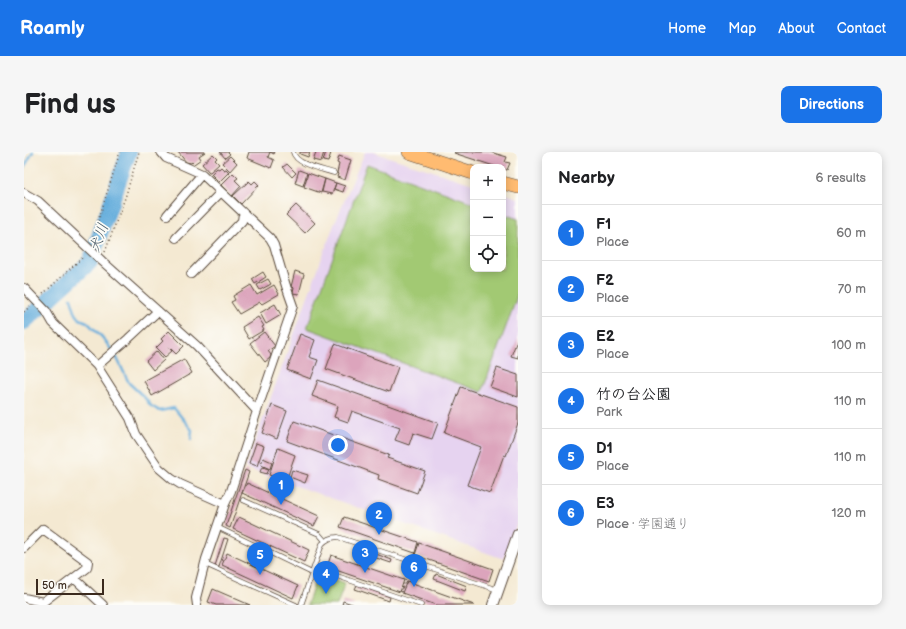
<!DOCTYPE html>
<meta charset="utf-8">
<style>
:root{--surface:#fff;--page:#f6f6f6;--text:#202124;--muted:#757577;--line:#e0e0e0;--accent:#1a73e8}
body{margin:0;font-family:"Balsamiq Sans","Klee One",sans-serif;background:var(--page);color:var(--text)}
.controls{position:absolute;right:12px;top:12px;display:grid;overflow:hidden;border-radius:8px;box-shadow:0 2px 10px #0003}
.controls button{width:36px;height:36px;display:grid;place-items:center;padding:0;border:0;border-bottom:1px solid var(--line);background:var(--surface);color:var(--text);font:20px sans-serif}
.scale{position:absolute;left:12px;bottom:10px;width:68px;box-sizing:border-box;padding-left:4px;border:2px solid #3b2a1e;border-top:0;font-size:11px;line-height:14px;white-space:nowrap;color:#3b2a1e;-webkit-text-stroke:3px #fdfcf7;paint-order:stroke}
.you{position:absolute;left:314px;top:293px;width:14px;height:14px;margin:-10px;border:3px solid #fff;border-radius:50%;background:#1a73e8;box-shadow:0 0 0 6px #1a73e833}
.badge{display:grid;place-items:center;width:26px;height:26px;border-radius:50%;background:var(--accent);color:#fff;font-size:13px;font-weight:700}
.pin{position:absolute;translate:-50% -33px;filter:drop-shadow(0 1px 2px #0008)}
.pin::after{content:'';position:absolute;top:21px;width:14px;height:12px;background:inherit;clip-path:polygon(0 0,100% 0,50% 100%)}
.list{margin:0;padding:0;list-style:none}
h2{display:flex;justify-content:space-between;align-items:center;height:52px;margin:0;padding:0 16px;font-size:17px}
h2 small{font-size:13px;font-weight:400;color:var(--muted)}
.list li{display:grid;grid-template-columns:26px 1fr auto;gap:12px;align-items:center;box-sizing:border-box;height:56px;padding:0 16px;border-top:1px solid var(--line)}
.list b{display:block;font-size:15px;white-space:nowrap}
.list p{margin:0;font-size:13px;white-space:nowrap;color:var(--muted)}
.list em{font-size:13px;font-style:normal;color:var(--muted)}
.icon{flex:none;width:22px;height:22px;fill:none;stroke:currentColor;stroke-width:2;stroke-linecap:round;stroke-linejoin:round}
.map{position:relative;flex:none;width:494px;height:453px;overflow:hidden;border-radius:8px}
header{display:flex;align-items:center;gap:24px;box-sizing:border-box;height:56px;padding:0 20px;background:var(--accent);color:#fff}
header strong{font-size:19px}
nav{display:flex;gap:22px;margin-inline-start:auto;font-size:14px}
.intro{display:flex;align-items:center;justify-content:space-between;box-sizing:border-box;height:96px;padding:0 24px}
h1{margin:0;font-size:28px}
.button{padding:10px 18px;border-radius:8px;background:var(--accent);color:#fff;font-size:14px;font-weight:700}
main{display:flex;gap:24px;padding:0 24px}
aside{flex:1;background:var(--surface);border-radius:8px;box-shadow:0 2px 10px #0003}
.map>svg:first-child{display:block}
</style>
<header>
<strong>Roamly</strong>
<nav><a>Home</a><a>Map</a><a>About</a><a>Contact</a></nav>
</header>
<div class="intro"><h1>Find us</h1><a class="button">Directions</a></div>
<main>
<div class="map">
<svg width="494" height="453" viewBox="0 0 494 453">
<rect width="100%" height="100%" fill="#fdfcf7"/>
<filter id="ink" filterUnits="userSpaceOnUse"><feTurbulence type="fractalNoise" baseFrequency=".025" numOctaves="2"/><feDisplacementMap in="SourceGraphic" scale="8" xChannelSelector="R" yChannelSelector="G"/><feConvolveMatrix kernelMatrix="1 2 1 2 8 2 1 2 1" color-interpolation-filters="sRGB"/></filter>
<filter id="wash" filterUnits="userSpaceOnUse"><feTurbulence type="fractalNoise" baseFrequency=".012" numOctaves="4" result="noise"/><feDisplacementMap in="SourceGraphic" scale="16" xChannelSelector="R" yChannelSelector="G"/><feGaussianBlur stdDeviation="0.9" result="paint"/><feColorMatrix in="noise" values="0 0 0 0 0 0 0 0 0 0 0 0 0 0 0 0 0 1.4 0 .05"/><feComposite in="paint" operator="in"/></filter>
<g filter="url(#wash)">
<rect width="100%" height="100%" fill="#f4e9d2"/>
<path fill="#e6d3f0" d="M341,0H349L449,32V117H479V41L494,46V369L480,407L221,316L310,73Z"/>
<path fill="#a2c973" stroke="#6e7a48" d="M343,12L449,51V117H479V62L494,67V142L458,240L283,176Z
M294,421L321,431L313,453H283Z"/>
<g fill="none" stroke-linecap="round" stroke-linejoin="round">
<path stroke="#65addc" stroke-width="2.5" d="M0,16L9,0
M47,146L52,162L56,167L63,170L78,185L92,204L105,231L121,246L127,254L136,259L150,256L168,278L167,287"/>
<path stroke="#65addc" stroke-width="16" d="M0,170L66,110L105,0"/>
</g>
<g id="blocks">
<path fill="#dca4bc" d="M154,0H181L175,4L177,7L170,12L168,10L167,11L162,10Z
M196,0H204L206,2L201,6Z
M225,0H251L250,2L246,0L244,5L250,8L247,16L223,6Z
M276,0H286L284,5L276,2Z
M292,0H300L297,10L289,8Z
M302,0L307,1L304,10L299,9Z
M431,0H466L483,5L481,10L486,11L483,18L479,17V15H473L430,1Z
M189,2L193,6L191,8L195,12L186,20H185L178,12Z
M206,4L213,11L206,19L198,11Z
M315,4L327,8L321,28L313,25L314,22L313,21L315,12L313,11Z
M263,12L272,21L268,25L259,15Z
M197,15L200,18L202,17L205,20L195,30L187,22L193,16L195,17Z
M275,18L283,21L279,34L271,31Z
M209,21L214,26L211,28L217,34L208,44L197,33Z
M284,21L301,27L297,41L280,35Z
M301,27L312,31L308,42L298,40Z
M225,29L228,32L231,29L235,33L217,52L209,44Z
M312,31L321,34L319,40L310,37Z
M272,53L291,71L281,81L262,63Z
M271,119L280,122L275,142L269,141L270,136L267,135Z
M239,120L242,125L231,132L228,127Z
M244,127L247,132L236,138L233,133Z
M227,133L233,143L250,133L255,142L238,152L236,150L215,162L207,150L211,148L209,144Z
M251,152L257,163L242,172L236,161Z
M234,165L240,174L238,175L240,178L225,187L218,175Z
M145,179L160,194L152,202L144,194L148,199L141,205L132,196L139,189L137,187Z
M240,180L251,194L244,199L247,203L246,206L241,210L226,191Z
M276,182L291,188L285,205L294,208L287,227L263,218Z
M494,186V206L487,204Z
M311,192L374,215L365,240L302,217Z
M133,199L140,208L129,218L122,209Z
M160,207L168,221L128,244L120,229Z
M473,216L494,223V245L466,235Z
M294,228L414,271L408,287L389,281L385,293L371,288L376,276L328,259L324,270L310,265L314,254L288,244Z
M437,235L494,255V271L482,304L480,303L466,341L443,333L457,295L420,281Z
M248,253L263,259L253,287L238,281Z
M270,269L365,303L363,306L401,319L393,341L354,327L355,323L263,289Z
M232,291L240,294L233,314L225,311Z
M254,296L271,303L262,329L245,323Z
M239,306L248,310L246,317L237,313Z
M238,315L245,317L243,322L236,320Z
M221,318L225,320L206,376L202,374Z
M268,318L284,323L281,331L266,325Z
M223,331L295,364L290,374L218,341Z
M215,365L285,398L280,410L209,377Z
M320,365L394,390L391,401L316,375Z
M200,386L204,387L195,415L191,414Z
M395,391L469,417L465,429L391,403Z
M336,396L368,408L367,411L335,400Z
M203,401L274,434L269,446L198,413Z
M307,403L380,428L376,440L303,415Z
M412,422L443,434L441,439L410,427Z
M383,429L450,453H412L378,441Z
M333,433L366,445L365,449L331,437Z
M189,437L226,453H192L184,450Z
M319,449L331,453H318Z"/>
</g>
</g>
<g filter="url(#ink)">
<use href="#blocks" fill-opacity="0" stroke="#574739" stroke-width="1"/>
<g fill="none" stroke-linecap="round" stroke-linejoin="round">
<defs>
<path id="service" d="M269,0C272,13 298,17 310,21
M219,348L295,382L301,389
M193,375L288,421
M181,412L272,453
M290,416L397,453
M277,453L298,392C303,387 307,385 314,385L474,438"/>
<path id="minor" d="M137,0L142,6L178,22L246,86L250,93L262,134L269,154L233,259L207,339L201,352L182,407L172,446L173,453
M0,41L14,49L78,109L173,194L233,259
M143,63L178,22
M152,86L197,40
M167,122L218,69L219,61
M0,136L22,159L29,171L73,214L106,266L112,282L135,316L148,327L156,332L201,352
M73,214L104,187L134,159
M0,396L19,377L64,410L63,416L19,450L0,446
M51,427L79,453"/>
<path id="tertiary" d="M469,453L494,382"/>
<path id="primary" d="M385,0L449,21
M479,31L494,35"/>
</defs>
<use href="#service" stroke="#574739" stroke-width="5.5"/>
<use href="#minor" stroke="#574739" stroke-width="10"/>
<use href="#tertiary" stroke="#574739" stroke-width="12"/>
<use href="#primary" stroke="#574739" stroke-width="14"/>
<path stroke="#574739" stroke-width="1.5" stroke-dasharray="1 3" stroke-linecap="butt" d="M68,88L96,0
M81,100L101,46L115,0
M19,142L60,104
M0,160L6,154
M377,440L386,415"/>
<use href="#service" stroke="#fff" stroke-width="4"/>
<use href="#minor" stroke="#fff" stroke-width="8"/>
<use href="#tertiary" stroke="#fff" stroke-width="10"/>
<use href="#primary" stroke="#ffbb71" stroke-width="13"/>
</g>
</g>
<g text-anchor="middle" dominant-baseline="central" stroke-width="3.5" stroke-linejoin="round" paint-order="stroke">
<g font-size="15" font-style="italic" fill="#4c5e6a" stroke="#fdfcf7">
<text transform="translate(75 86) rotate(-70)">犬川</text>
</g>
</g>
</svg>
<div class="controls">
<button>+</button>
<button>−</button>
<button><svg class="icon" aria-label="locate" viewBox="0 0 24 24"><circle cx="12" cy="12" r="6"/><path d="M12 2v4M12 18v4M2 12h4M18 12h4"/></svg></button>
</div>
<div class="scale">50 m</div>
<div class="you"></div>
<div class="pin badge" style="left:257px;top:353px">1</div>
<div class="pin badge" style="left:355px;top:383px">2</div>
<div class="pin badge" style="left:341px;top:421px">3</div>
<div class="pin badge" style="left:302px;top:442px">4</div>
<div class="pin badge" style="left:236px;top:423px">5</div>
<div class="pin badge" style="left:390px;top:435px">6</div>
</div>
<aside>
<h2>Nearby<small>6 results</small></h2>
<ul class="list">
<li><span class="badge">1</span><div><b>F1</b><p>Place</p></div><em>60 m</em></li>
<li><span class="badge">2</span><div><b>F2</b><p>Place</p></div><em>70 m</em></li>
<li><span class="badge">3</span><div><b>E2</b><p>Place</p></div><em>100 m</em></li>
<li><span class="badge">4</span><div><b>竹の台公園</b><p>Park</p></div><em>110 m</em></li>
<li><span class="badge">5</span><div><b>D1</b><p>Place</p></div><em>110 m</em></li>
<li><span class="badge">6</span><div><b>E3</b><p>Place · 学園通り</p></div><em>120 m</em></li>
</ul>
</aside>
</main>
